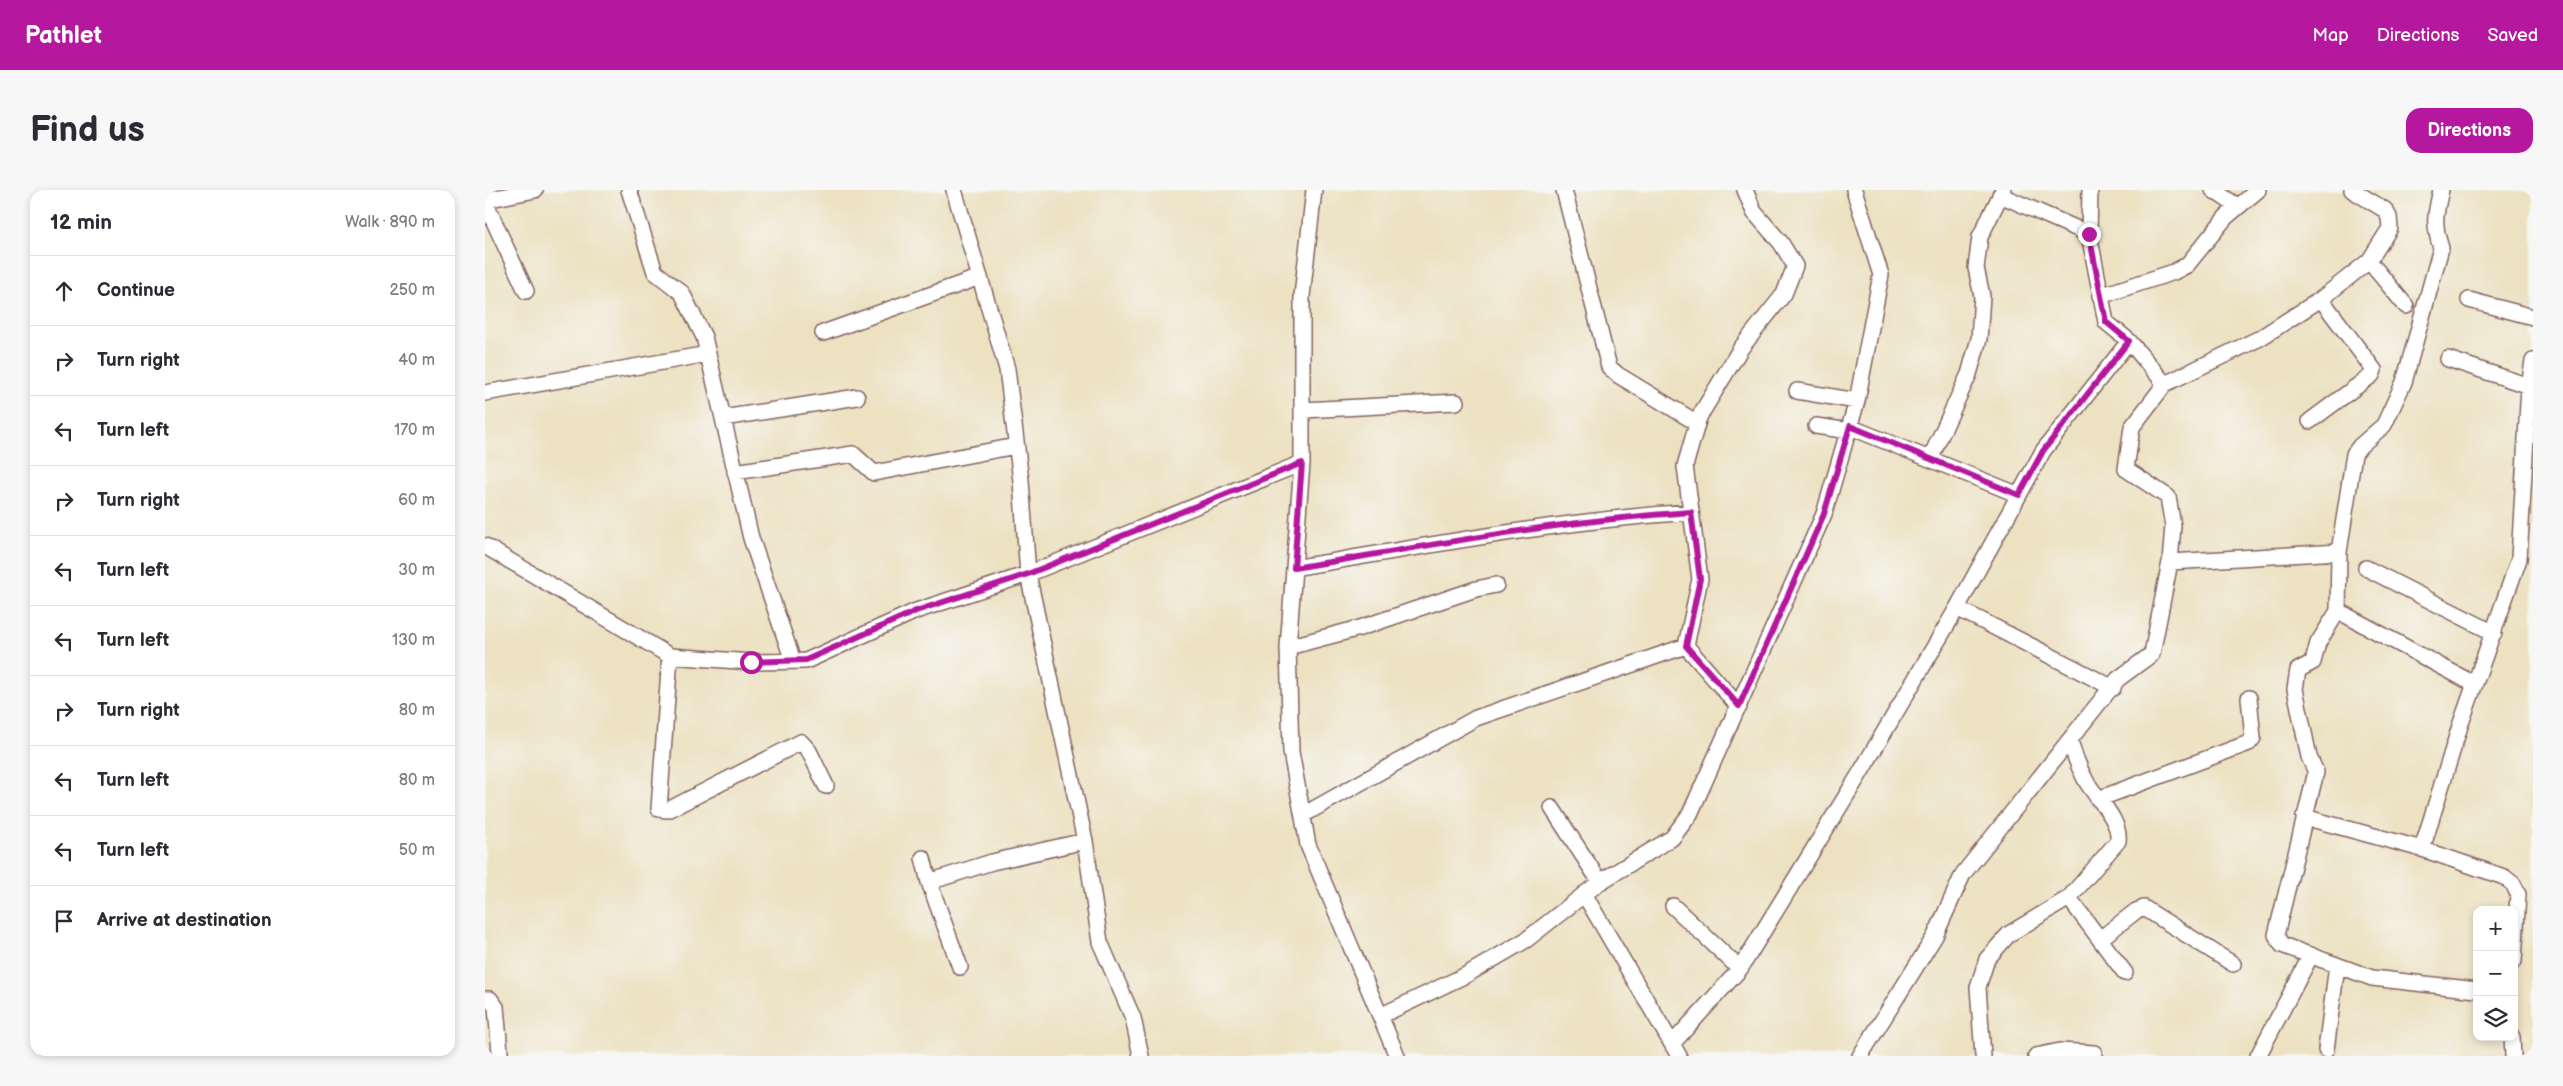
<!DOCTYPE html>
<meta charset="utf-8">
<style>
:root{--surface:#fff;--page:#f7f7f7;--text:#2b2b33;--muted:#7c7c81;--line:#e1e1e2;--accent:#b5179e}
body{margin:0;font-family:"Balsamiq Sans",sans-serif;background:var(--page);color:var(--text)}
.controls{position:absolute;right:15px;bottom:15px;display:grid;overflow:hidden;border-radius:10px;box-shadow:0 2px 8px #0003}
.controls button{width:45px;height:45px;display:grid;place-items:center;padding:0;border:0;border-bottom:1px solid var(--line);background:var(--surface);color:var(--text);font:25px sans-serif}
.stop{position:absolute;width:15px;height:15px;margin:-11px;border:4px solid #b5179e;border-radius:50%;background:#fff}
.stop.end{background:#b5179e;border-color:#fff;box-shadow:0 1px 5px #0008}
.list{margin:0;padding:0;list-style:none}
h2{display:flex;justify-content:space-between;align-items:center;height:65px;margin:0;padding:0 20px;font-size:21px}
h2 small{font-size:16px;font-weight:400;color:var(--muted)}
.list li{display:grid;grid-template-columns:32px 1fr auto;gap:15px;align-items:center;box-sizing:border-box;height:70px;padding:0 20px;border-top:1px solid var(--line)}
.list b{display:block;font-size:19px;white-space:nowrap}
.list em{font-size:16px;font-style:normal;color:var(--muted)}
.icon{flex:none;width:28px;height:28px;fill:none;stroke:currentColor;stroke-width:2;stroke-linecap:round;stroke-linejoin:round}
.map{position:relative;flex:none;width:2048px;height:866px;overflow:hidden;border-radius:15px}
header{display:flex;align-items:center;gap:30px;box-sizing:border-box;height:70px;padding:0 25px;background:var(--accent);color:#fff}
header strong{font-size:24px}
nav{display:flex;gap:28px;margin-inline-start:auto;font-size:18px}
.intro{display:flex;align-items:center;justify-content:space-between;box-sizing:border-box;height:120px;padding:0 30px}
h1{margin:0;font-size:35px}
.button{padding:12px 22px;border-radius:15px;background:var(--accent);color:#fff;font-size:18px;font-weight:700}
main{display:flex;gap:30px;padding:0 30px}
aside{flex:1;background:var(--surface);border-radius:15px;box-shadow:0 2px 8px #0003}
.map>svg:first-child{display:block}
</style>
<header>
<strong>Pathlet</strong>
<nav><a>Map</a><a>Directions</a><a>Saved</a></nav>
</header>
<div class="intro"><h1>Find us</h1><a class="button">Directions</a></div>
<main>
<aside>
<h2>12 min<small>Walk · 890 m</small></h2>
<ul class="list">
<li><svg class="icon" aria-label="ahead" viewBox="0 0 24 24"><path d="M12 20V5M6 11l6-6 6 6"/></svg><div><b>Continue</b></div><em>250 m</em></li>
<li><svg class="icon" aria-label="right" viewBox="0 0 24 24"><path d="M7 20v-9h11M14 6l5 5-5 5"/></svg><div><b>Turn right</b></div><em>40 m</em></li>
<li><svg class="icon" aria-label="left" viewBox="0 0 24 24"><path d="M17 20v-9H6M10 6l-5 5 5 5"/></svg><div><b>Turn left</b></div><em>170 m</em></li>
<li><svg class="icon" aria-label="right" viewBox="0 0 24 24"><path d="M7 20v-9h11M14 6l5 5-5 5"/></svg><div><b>Turn right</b></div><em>60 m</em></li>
<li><svg class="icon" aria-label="left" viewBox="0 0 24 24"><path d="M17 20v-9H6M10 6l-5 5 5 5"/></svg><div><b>Turn left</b></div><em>30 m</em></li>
<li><svg class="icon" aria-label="left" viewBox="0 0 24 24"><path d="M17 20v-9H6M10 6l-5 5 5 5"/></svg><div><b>Turn left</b></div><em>130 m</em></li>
<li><svg class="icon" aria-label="right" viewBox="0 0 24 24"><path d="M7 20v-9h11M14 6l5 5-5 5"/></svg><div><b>Turn right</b></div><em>80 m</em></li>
<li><svg class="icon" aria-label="left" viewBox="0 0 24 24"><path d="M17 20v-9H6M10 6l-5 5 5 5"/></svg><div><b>Turn left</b></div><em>80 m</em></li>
<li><svg class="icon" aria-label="left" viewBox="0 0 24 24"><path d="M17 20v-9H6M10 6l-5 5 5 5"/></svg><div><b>Turn left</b></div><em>50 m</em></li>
<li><svg class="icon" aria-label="arrive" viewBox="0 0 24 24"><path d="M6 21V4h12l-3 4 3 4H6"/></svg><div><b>Arrive at destination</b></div></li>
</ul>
</aside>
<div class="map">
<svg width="2048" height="866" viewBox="0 0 2048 866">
<rect width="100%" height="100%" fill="#f6f6f2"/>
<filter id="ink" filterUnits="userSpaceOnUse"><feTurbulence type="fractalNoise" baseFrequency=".02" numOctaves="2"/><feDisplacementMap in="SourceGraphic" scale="10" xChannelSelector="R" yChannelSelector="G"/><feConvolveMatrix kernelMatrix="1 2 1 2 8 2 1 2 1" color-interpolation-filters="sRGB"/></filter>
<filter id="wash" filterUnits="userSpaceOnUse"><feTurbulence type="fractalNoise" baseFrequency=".0096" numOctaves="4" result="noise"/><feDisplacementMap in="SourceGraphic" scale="20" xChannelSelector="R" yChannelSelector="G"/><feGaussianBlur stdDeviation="1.12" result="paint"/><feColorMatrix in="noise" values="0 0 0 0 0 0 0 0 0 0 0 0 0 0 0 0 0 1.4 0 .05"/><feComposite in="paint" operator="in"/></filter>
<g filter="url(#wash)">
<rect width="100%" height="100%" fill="#ece1c1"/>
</g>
<g filter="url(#ink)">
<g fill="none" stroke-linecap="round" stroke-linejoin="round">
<defs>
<path id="street" d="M144,0L170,82L197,103L219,147L266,348L308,471
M469,0L522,179L536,291L543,384L600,651L615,752L648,828L656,866
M1079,0L1124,177L1133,185L1212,233
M1728,0L1752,16
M1956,0C1950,25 1948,34 1956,58L1919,192L1899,235L1875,256L1869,264L1854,362L1853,421L1833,453L1828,472L1813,480L1810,499L1824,567L1831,582L1791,745L1797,755L1887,788L1992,800
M1515,5L1604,44
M0,10L50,0
M0,12L41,101
M1884,71L1921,116
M1615,106L1689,82L1702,75L1741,27L1773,0
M1984,110L2048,127
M338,143L495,87
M1644,151L1680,194
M1963,169L2044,196
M1312,201L1372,211
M0,203L223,164
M818,220L971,212
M238,228L372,207
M1825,231L1887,185L1889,180L1836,109
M1331,236L1364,241
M1365,237L1534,305
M1445,269L1484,184L1494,149L1497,106L1491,78L1495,47L1518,0
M817,273L803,457L806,562L823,655L912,866
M250,282L368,264L389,283L531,256
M0,356L185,466L266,472L321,471L431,421L543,384L817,273V106L829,0
M1685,372L1854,362
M809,378C941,356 1072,331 1206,322
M1881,378L2009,443
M1472,418L1628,498
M1853,421L1989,494
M1201,456L1215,389L1200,276L1214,227L1256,158L1299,104L1310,76L1296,53L1269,22L1260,0
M803,457L875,438L991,399L1011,395
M185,466L174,619L183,620L316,552L324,561L341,596
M1613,609L1764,553L1768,548L1764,508
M1067,618L1115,692
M818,625L991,528L1201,456L1254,517
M1819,627L1937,659L2019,687L2028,694L2033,704L2029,771
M1937,659L1975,536L2034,369L2044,196L2048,171
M438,668L444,692L475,777
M444,692L507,672L600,651
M1099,704L1194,866
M1584,708L1640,783
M1188,716L1255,779
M1615,749L1651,721L1659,718L1748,774
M0,809H5L11,817L15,862
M895,826L981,785L1041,750L1115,692L1187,648L1205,624L1339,324L1372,211L1396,85L1369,0
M2027,847L2028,866
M1187,854L1255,779L1374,585L1472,418L1558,261L1644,151L1621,132L1604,44L1605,0
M1841,860L1852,775
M1375,866L1450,746L1478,684L1633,489L1667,464L1685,372L1688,336L1683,307L1641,279L1647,237L1680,194L1775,148L1836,109L1884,71L1905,38L1904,27L1900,20L1867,0
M1498,866L1493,797L1502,769L1524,744L1584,708L1633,651C1636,630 1611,608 1601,591C1594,578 1589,565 1585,551
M1551,866L1575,861L1609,863
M1773,866L1826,765"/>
</defs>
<use href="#street" stroke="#836360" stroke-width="18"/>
<use href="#street" stroke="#fff" stroke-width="15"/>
</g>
</g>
<g fill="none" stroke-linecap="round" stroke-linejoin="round" filter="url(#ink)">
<path stroke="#b5179e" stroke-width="6" d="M266,472L321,470L431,421L543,384L817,273L809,378C941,356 1072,331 1206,322L1215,389L1201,456L1254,516L1339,324L1365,236L1534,305L1558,261L1644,151L1621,132L1604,44"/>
</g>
</svg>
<div class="controls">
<button>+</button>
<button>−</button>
<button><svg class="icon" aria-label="layers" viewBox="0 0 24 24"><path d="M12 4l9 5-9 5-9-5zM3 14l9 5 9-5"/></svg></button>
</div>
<div class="stop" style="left:266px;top:472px"></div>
<div class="stop end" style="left:1604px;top:44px"></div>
</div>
</main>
